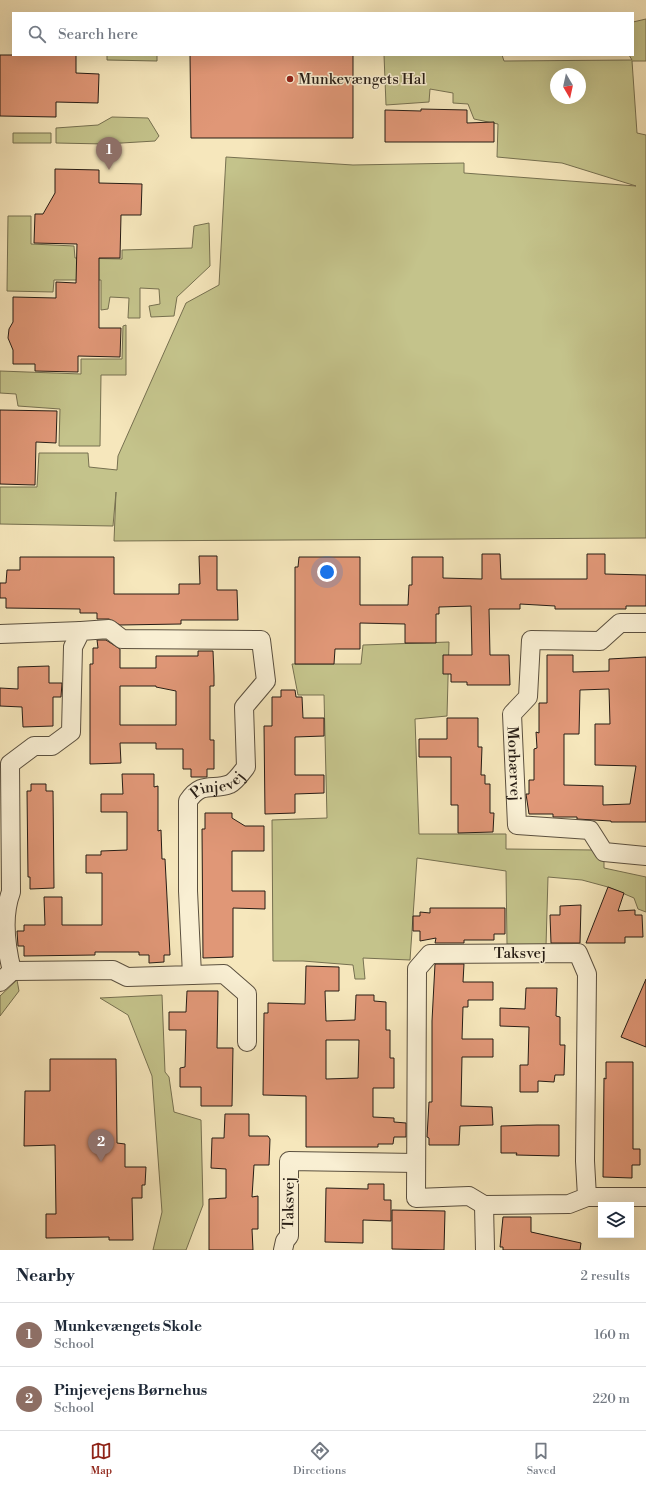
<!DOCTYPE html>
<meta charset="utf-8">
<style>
:root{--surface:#fff;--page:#f2f2f3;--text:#1f2937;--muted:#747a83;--line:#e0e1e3;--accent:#8f2418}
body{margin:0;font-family:"Libre Bodoni",serif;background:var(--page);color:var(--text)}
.controls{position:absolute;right:12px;bottom:12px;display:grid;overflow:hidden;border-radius:0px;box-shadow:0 4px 16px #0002}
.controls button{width:36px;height:36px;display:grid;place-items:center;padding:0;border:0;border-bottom:1px solid var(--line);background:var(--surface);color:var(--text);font:20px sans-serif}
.compass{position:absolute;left:550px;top:68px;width:36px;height:36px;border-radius:50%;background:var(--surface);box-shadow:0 4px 16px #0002;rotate:171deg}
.you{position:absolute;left:327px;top:572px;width:14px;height:14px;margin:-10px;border:3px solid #fff;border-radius:50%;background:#1a73e8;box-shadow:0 0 0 6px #1a73e833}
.badge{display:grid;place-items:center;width:26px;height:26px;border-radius:50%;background:var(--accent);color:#fff;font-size:13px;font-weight:700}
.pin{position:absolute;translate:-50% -33px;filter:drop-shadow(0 1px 2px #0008)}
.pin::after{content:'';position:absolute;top:21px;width:14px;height:12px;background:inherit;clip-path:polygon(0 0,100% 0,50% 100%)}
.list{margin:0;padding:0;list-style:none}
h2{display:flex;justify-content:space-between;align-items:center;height:52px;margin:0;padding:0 16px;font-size:17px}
h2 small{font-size:13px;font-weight:400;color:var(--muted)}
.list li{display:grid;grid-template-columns:26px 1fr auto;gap:12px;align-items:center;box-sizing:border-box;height:64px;padding:0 16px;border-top:1px solid var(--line)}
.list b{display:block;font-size:15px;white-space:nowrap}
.list p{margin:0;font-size:13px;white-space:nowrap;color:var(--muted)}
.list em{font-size:13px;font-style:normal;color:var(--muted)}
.icon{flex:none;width:22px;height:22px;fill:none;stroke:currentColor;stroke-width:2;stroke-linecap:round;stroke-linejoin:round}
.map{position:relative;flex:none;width:646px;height:1250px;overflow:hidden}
.search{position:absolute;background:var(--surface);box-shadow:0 4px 16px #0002;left:12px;right:12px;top:12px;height:44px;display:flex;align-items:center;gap:10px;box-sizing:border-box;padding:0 14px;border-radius:0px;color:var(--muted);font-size:15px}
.sheet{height:180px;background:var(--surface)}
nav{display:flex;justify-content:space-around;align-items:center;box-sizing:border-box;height:56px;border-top:1px solid var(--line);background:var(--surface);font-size:11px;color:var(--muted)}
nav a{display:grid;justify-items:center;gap:2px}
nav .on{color:var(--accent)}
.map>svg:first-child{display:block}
</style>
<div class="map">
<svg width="646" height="1250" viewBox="0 0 646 1250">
<rect width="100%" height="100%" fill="#f6e7bc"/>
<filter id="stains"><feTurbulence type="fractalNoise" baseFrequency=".005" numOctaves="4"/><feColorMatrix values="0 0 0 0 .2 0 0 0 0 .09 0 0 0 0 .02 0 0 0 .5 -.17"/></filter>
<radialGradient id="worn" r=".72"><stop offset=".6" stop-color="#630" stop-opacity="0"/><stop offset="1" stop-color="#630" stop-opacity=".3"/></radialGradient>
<path fill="#c4c38b" stroke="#767050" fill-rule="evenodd" d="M646,19V61H632L637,133L646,135V538L114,541L116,492L113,526L0,524V487H37L39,453H88L89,467L117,470L118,456L186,303L219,285L226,157L353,165L464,163V173L636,186L562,163L497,157L498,124L474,119L468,104L453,103V93L430,89L429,102L386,105L384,55H502L504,61L632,60L629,55H633V22ZM556,74H580V98H556Z
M107,55H157V61L107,60Z
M112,117L148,118L159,136L155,141L105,144L56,143V128L98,125Z
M13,133H51V143H13Z
M8,216H31V244L74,246L75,258L122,259V250L192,248L194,226L209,223L210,266L177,297L174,316L151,317L149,306L160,304L159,289L140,288V318H128L129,298L110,297L108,309L101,310V280H54L53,292L7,291Z
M126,325V375H101L100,446H59L60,409L18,406L16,394L0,393V371L81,374V359H122L123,326Z
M449,642L447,716L415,719L419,834H506V849L594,850L604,860V868L646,877V912L638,909L634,898L608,887L582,880L548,877L546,946L507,944L506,871L417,858L410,960L363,958L365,979H355L353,965L303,961H273L272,820L327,818L324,695H298L292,664H361L363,645Z
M17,980L19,991L0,1016V996Z
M162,995L165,1072L169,1077L174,1112L201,1120L203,1205L186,1250H153L162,1212L152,1076L128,1015L100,998Z"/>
<path fill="#e09777" stroke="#271d15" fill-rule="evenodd" d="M0,55H76V73L99,74L98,103L56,102V117L0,116Z
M190,55H353V138H191Z
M421,109L467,110V123L494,122V142H385V110L421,111Z
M55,169L99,170V183L142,184L141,215H121L120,258H99V328H121L120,357L78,356V372L35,371V364H13V350L8,338L9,329L13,322V297L56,298V282L76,283L77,244L34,243L35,214H43L55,193Z
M0,410L57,411L56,443L36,442L35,485L0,484Z
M482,554H500L501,579H587V554H605V574L646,575V606H626V609H555V606L520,604V609H489L490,655H509L510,685H467V682H451V674H443V655H472L471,606L439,607V614H436V643H405V624L360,623V649H335L334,664H295V567H298L299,557H360V605H408L409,585H412V557H443V578L482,579Z
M199,556H217V590H237L238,620H181V624L120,625L109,619H97V613H80V609L6,608V598H0V583H6L7,570H20V557H114V594H179V584H200Z
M97,640H106L120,649V668H156V656H198V651H213L214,676V686H210V740H214V769H207V777H191V769H183V749H156V743H120L121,763L90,764V664H93V648H98ZM120,686H156V687L176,691V725H120Z
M547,655H573V672L609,671V659L646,657V822H611V821L577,819V817H553V814H529L526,794H529V780H534V749L537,748L536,732L539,733V703H547ZM609,689L610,724H595V765L636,766L630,804L603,805V786L564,785V734H579L580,690Z
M49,666V683H62L61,697H53V726L23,727L22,707L0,706V688L18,689V667Z
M281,690H295L296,697H302L303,718H324V736L295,737V775H324V793L295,794V813L265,814L264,726H272V697H281Z
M447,718H478V747H482L481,775H485V784H490V813H494L493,832L458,833V805H451V757H419V739H447Z
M122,774H154V787L158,786V831L161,830L162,859H165L170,955H164V962L149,963V955H139V952H95V955L24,956V946H18L17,931H24V925H45L44,897H62V925H102V873H86V855H101V851L127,850V812H101V794H123Z
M31,784H46V791H53L54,888L30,889V877H28L27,791H31Z
M205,813H232V818L245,826H264V851H232V891H265V909L233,908V957L203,958L202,829H205Z
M608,887L624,893L618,911L635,910V915H642L643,937H625V943H586Z
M581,905L580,943H551L550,915H560V906Z
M430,908H505V934H494V940H464V943H435L436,938L420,941V931H413V916H420V912L430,913Z
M435,964H464L463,982H493V1000H468V1007H463L462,1039H493V1057H462L461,1106L492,1107L493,1125L460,1126L459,1145H429V1138L427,1137L429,1102H432V1021Z
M306,966L339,967V991H325L326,1021L355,1020L356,995H374V1001L386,1002V1030H390V1058H394V1088H373V1117L394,1118V1122L406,1123V1137H394L393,1144H378V1147H306V1096L263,1095L264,1013H268V1003L305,1004ZM326,1040H359L358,1078L326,1079Z
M646,979V1047L621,1037Z
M526,988H557L556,1016L560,1017V1045H565L564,1075H555L554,1082L538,1081V1092H520V1065H528L529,1027L500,1026V1008L525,1009Z
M187,991H218L217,1048H233L232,1106H201V1087H180V1068L185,1067L186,1030H169V1012H186Z
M50,1059H116L117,1143L125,1144V1167H146L145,1185H142V1198H132L133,1240H109V1237L46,1238V1214H56L55,1145L24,1146L25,1091H50Z
M606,1062H633V1149H640V1165H632V1178L603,1177L604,1078L606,1079Z
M225,1114H249V1136H268L270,1139L269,1165H254L252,1197L258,1196V1229H252L253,1250H209V1199L226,1198V1169L211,1168L212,1138H224Z
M537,1125H559V1156L516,1155L517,1153H501V1126Z
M368,1184H384V1200H391V1221L363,1220V1243L325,1242L326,1188L368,1189Z
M392,1210L445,1211L444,1250L392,1249Z
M503,1217H531V1232L581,1243L580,1250H503V1247H500Z"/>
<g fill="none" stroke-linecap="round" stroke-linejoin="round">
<defs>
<g id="street">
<path id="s1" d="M646,623H620L600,641L531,640L528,697L512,714L517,825L590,830L604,852L646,856"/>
<path d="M0,634L81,631"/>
<path d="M192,975L224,974L247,994V1042"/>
<path id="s2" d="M0,982L12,971L113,970L127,977L192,975L188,891V801C202,780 213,791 230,784C236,781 242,772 246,767L244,707L266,681L261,640L122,639L109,629L81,631L73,647L71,732L52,746H34L10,764L11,892C2,916 6,947 12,971"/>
<path d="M587,1197L585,1161L587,974L578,953L430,954L417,969L416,1198L469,1196L484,1205L569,1204L587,1197H646"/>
<path d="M484,1205L485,1250"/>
<path d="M283,1250L285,1241L289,1236V1161L416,1163"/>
</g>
</defs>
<use href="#street" stroke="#5b503f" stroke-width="20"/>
<use href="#street" stroke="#f9efd3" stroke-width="18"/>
</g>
<circle fill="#8f2418" stroke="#f9efd3" stroke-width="1.5" cx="290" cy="79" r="4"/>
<g text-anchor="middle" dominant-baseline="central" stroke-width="3" stroke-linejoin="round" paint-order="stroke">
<g font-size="15" fill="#271d15" stroke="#f9efd3" text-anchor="start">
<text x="298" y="79">Munkevængets Hal</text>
</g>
<g font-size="15" fill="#271d15" stroke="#f9efd3">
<text stroke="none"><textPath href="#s1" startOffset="252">Morbærvej</textPath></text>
<text stroke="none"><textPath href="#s2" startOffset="407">Pinjevej</textPath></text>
<text x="520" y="953">Taksvej</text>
<text transform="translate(289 1203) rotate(-89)">Taksvej</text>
</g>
</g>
<rect width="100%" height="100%" filter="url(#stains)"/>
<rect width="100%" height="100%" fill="url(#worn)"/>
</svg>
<div class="controls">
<button><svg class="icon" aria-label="layers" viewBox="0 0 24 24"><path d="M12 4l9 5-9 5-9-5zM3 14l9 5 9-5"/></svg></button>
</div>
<svg class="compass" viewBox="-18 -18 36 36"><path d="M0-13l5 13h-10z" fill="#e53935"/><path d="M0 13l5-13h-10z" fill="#747a83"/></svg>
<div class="you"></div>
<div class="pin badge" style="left:109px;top:170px;background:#8d6e63">1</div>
<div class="pin badge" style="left:101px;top:1162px;background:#8d6e63">2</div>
<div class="search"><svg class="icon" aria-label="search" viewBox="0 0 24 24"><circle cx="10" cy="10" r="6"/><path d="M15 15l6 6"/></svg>Search here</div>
</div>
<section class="sheet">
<h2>Nearby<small>2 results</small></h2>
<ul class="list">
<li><span class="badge" style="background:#8d6e63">1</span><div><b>Munkevængets Skole</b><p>School</p></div><em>160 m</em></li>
<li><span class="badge" style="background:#8d6e63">2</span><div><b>Pinjevejens Børnehus</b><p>School</p></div><em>220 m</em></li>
</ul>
</section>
<nav>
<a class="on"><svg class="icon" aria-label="map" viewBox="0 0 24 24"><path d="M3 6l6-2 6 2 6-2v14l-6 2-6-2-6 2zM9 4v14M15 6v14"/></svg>Map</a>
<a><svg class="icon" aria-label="directions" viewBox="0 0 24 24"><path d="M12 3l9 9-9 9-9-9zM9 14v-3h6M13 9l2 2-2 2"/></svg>Directions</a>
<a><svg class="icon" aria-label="saved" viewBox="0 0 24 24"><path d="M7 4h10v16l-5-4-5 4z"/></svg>Saved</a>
</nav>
